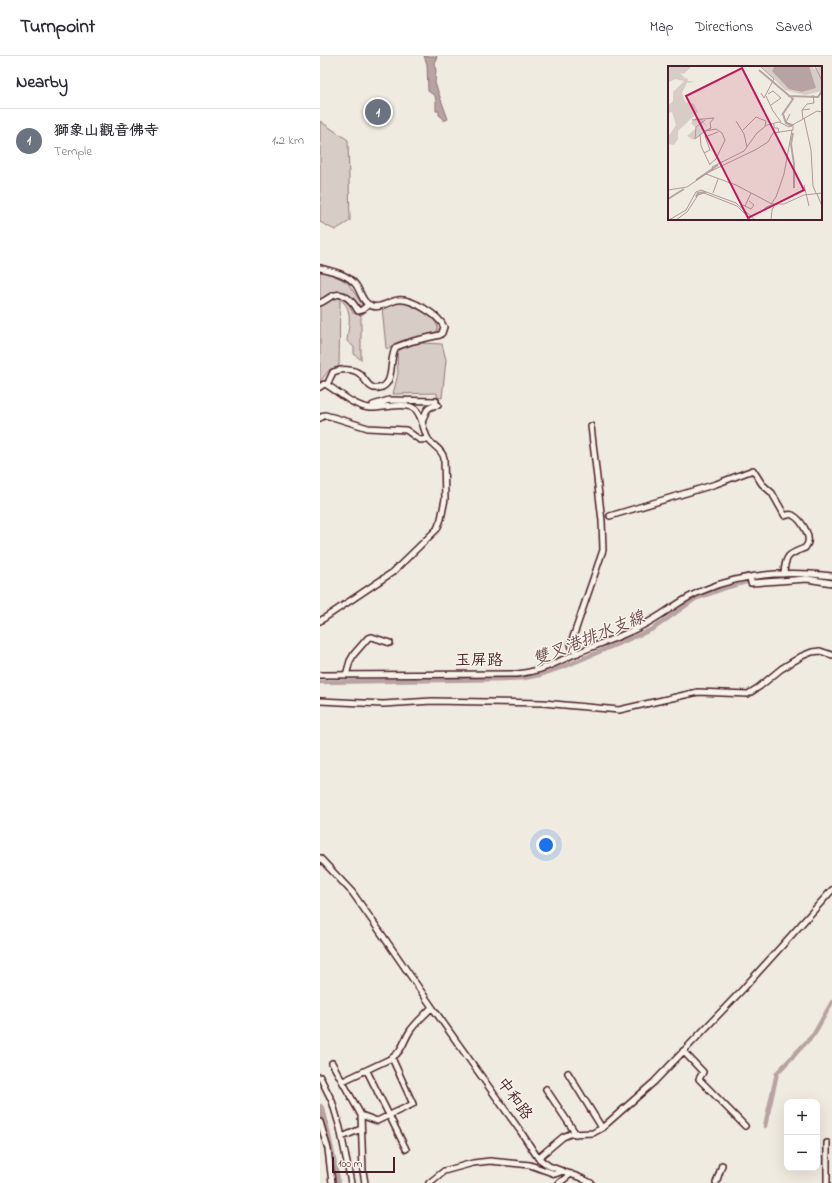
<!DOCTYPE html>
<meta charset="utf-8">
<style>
:root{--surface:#fff;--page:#f7f7f7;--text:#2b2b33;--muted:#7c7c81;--line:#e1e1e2;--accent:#4a1f2b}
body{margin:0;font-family:"Indie Flower","LXGW WenKai TC",sans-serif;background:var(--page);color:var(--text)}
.controls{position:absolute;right:12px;bottom:12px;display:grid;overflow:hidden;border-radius:8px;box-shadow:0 4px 16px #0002}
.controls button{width:36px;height:36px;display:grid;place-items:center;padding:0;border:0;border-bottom:1px solid var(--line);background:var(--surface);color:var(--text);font:20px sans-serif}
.scale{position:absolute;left:12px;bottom:10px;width:63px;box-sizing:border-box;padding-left:4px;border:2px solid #4a1f2b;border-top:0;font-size:11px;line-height:14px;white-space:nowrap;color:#4a1f2b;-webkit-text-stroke:3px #f7f3e8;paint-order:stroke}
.you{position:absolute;left:226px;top:789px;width:14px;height:14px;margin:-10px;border:3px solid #fff;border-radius:50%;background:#1a73e8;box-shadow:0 0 0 6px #1a73e833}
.badge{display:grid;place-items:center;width:26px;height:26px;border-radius:50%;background:var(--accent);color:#fff;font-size:13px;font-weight:700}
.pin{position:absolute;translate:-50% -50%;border:2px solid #fff;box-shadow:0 1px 4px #0006}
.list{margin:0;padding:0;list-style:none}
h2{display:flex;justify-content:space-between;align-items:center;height:52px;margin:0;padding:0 16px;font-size:17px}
h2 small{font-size:13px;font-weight:400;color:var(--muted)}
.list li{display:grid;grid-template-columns:26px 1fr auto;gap:12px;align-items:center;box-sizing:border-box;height:64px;padding:0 16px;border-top:1px solid var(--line)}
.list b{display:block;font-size:15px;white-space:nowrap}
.list p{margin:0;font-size:13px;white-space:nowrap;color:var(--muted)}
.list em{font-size:13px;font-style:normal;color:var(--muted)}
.map{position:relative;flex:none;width:512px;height:1127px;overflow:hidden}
header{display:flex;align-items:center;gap:24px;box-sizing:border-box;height:56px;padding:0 20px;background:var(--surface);border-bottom:1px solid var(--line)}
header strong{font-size:19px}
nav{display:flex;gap:22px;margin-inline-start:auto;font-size:14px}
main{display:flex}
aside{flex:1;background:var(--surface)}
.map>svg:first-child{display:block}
</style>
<header>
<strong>Turnpoint</strong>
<nav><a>Map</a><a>Directions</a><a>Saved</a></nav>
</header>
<main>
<aside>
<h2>Nearby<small></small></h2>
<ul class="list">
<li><span class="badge" style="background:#6b7280">1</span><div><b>獅象山觀音佛寺</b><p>Temple</p></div><em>1.2 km</em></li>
</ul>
</aside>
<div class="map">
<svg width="512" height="1127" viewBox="0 0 512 1127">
<rect width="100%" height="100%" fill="#f0ebe0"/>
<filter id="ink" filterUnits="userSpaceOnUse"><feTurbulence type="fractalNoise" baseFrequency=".025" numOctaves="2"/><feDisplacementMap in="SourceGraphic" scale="8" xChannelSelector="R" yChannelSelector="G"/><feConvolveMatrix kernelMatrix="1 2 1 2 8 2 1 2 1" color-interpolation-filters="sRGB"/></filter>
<g filter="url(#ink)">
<path fill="#d8cdc6" stroke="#917678" d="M0,65L28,84L30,165L15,174L0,166Z
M0,215L9,217L27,226L42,248L37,252L20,237L0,245Z
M17,240L20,241L19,311L9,314L0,326V249Z
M21,242L29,248L33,257L41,258V304L34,298V291L27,285C28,271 34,254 21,244Z
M81,246C92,249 119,261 118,274C105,285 81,278 69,293L66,292L62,251Z
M100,287L122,288L126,304L122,342L117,341V337L73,338L78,318L77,297C82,290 92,289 100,287Z"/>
<path fill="#b7a4a2" stroke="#8b6f72" d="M104,0H117L114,8L116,14L115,27L128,63L123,65V62L119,59V55H116V46L115,40L108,35L107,8Z"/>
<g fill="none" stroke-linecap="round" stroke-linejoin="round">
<path stroke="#b7a4a2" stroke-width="4.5" d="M490,520L512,523
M0,626L185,623L204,622L219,619L248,609L333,573L375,543L408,531L433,524L474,520
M445,1070L457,1017L494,978L512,946"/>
<path stroke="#b7a4a2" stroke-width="8" d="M0,1052L3,1060L17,1127"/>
<defs>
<path id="minor" d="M0,212C12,215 28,218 36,229C41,236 42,247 52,250C60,253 70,245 78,244C91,242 119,259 124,271L122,277L120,279L93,285L76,291C68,302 76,329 59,332C49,334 46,324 40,318C33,312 21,313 13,316L7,329
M0,247C5,245 10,240 15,239C25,236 34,247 38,255L42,254L48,249
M0,331L4,328L7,329C20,337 35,351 50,352C62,353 85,345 95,353C102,359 103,373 107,381C111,390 121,391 124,402L125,443L121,463L117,473L73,516L0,565
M53,349L69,344L116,345
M0,362L5,359L16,362L48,372L86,374L100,384L108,383
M102,367C106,356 105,351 118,349
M290,460L396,428L433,414L442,428L452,437L465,460C468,459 471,457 474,460C480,463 490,478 488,486C488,488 486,490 485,492C469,498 465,499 464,518
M430,521L431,527L487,523L512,527
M258,597L252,592L251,587L283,494L282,465L271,370
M0,619L197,618C203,617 211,616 217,614C232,610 245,602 259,596C285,586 311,577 334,563C351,553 365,541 384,534C424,517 469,515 512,520
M26,619L30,605L34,598L48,582L52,581L70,587
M0,645L63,648L112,645L223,647L299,654L378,636L428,638L439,631L461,613L482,600L492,596L500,595L512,599
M0,802L32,836L61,877L112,951L201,1076L218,1102L229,1110L261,1122L271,1127
M363,995L383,1016L379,1023L425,1070
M12,1007L41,1059L57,1065L93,1048L72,1002
M47,1015L86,1093
M248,1017L282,1072
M0,1021L12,1045L20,1072L31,1127
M23,1025L72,1002C83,994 83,986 90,975C96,966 105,959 112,951
M226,1033L256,1078
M41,1059L43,1115L45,1127
M0,1066L8,1093L12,1127
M22,1081L41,1073
M218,1102L243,1081L250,1078L273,1077L282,1072L334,1026L423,933L512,834
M109,1127L124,1115L153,1107L170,1105L210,1109L235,1118L243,1115
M239,1127L251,1118
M396,1127L402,1109
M507,1127V1087"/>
</defs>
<use href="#minor" stroke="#4a1f2b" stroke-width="8"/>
<use href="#minor" stroke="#f7f3e8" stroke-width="5"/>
</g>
</g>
<g text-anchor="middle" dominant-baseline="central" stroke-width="3" stroke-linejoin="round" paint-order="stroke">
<g font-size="16" fill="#4a1f2b" stroke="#f7f3e8">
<text x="159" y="605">玉屏路</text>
<text transform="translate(194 1043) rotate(54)">中和路</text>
</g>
<g font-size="17" font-style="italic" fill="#704e55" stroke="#f7f3e8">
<text transform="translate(269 583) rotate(-22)">雙叉港排水支線</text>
</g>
</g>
<g transform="translate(348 10)">
<rect width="154" height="154" fill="#f0ebe0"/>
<path d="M15,0H24L16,8L12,7L18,13L19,11L20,15L28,16L19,17L14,27L17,36L26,38L30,46L10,65V73L6,79L0,78V71L8,59L4,46L0,47V57V40L5,35V26L16,15L7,13L0,17V1ZM93,0H144L146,3L154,0V25L137,29L117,24ZM28,51L34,53L39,61L34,56L36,66L26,74L19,70L28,62L23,57Z" fill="#d8cdc6"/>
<path d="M107,0H141L148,22L134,26L121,23L104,5Z" fill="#b7a4a2"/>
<path fill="none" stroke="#b7a4a2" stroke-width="2" d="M91,4L125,33L114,49M120,30L150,31L154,25M115,48L118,57L124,60M125,67L123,78L126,98V122M28,114L50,99M28,131L30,127L38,126M0,133L16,123"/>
<path fill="none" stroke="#ae9998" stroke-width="1" d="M92,0L106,13L96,32L93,27M147,0L154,15M100,28L105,25L113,32L103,39M98,30L105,45L113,56M134,44L139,38L146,37L145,29M136,52L143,84L145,120L148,127M135,53L134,44L142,43M24,54L46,52L42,57L43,62L37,65M37,54L28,61L27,73L37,65L48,63L54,67L57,74L48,93L42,98M68,55L76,68L79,81M106,58V62H110L111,67M75,64L88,51L98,55L97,60M32,68L33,80L42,99M37,71L50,66M36,87L42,84L37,70M45,104L44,101L76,85L89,67L99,59L111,56L121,61L149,45L154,46M38,108L68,119L104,138H116L136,129L154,127M136,119L141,140M0,124L19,121L41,106L87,84L100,76L105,67L125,64V59L118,56L122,48M45,127L50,113M149,128L154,140M103,138L108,131L116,108L124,64M75,139L83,143L86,139L81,135M77,140L83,127M92,147L98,141L104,139M1,154L18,144L28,126L33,124L68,137L87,154M8,154L19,146L30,129L36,127L69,140L83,154M103,154L104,144L107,138"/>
<path fill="#c2185b" fill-opacity="0.15" stroke="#c2185b" stroke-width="2" d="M74,2L136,124L80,152L18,30Z"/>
<rect width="154" height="154" fill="none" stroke="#4a1f2b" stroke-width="2"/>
</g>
</svg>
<div class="controls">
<button>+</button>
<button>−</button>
</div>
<div class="scale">100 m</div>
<div class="you"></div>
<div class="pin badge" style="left:58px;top:56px;background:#6b7280">1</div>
</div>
</main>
